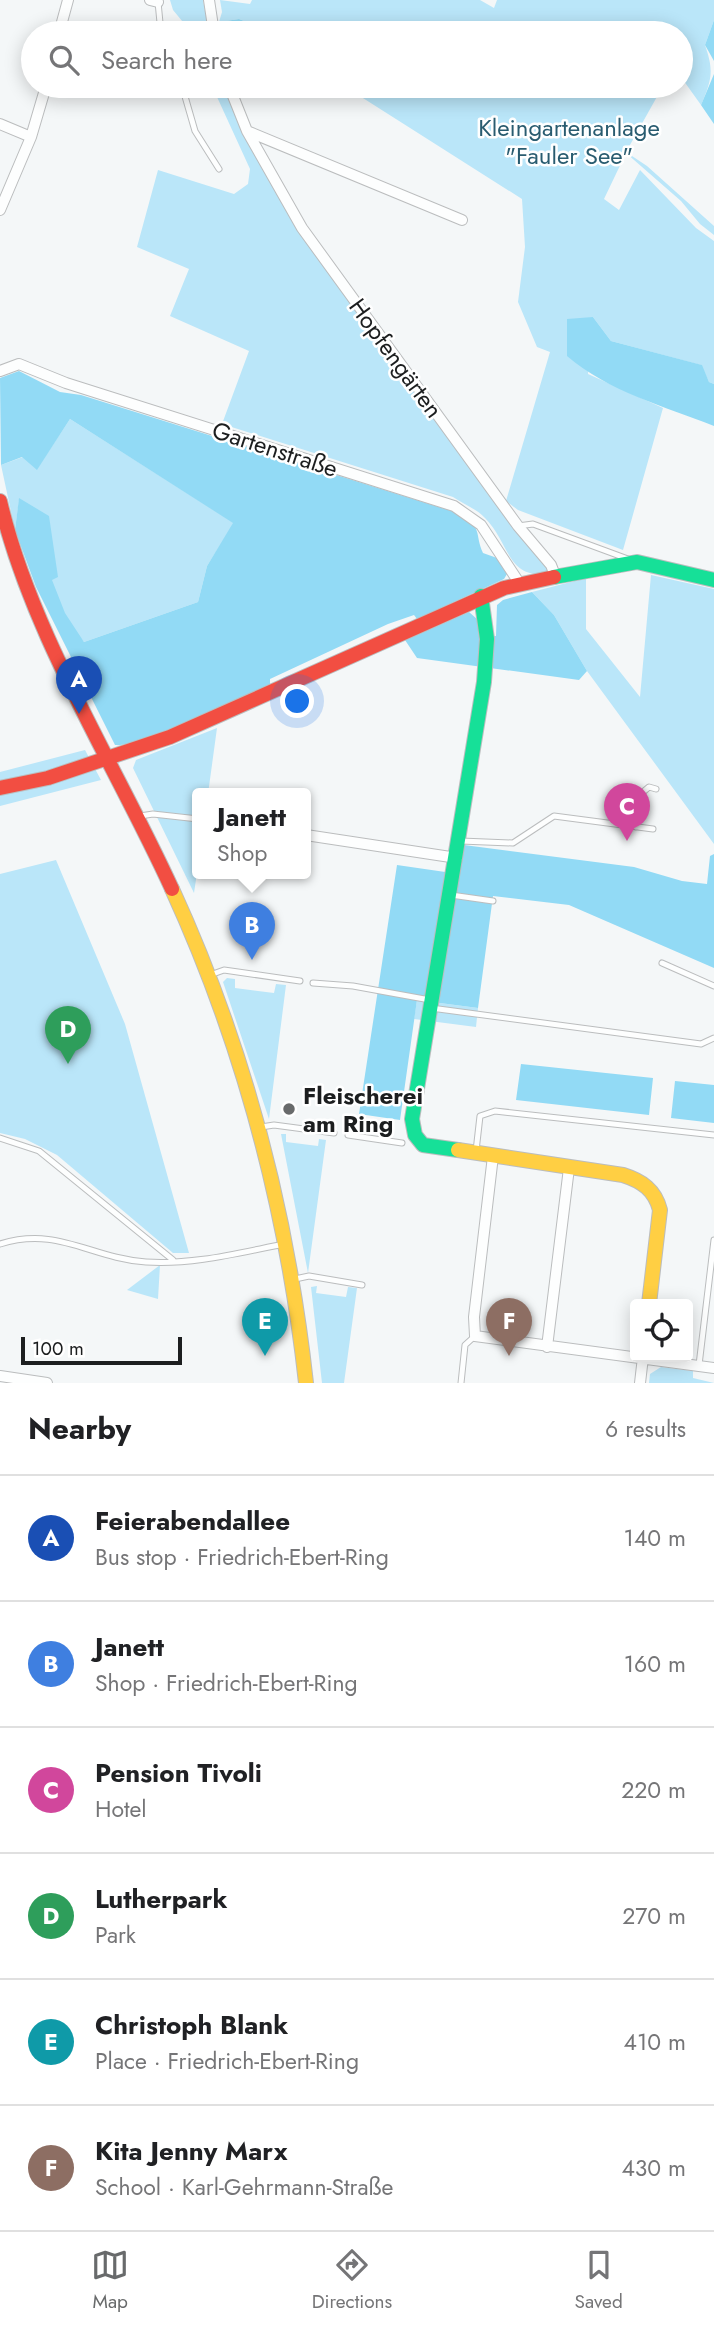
<!DOCTYPE html>
<meta charset="utf-8">
<style>
:root{--surface:#fff;--page:#f6f6f6;--text:#202124;--muted:#757577;--line:#e0e0e0;--accent:#686a6b}
body{margin:0;font-family:Jost,sans-serif;background:var(--page);color:var(--text)}
.controls{position:absolute;right:21px;bottom:21px;display:grid;overflow:hidden;border-radius:7px;box-shadow:0 4px 18px #0003}
.controls button{width:63px;height:63px;display:grid;place-items:center;padding:0;border:0;border-bottom:2px solid var(--line);background:var(--surface);color:var(--text);font:35px sans-serif}
.scale{position:absolute;left:21px;bottom:18px;width:161px;box-sizing:border-box;padding-left:7px;border:4px solid #1c1e1f;border-top:0;font-size:19px;line-height:24px;white-space:nowrap;color:#1c1e1f;-webkit-text-stroke:5px #fff;paint-order:stroke}
.you{position:absolute;left:298px;top:702px;width:24px;height:24px;margin:-18px;border:5px solid #fff;border-radius:50%;background:#1a73e8;box-shadow:0 0 0 10px #1a73e833}
.badge{display:grid;place-items:center;width:46px;height:46px;border-radius:50%;background:var(--accent);color:#fff;font-size:23px;font-weight:700}
.pin{position:absolute;translate:-50% -58px;filter:drop-shadow(0 2px 4px #0008)}
.pin::after{content:'';position:absolute;top:37px;width:24px;height:21px;background:inherit;clip-path:polygon(0 0,100% 0,50% 100%)}
.popup{position:absolute;left:192px;top:788px;width:119px;height:91px;box-sizing:border-box;display:grid;place-content:center;border-radius:7px;background:var(--surface);filter:drop-shadow(0 2px 5px #0005);font-size:23px;white-space:nowrap;color:var(--muted)}
.popup b{font-size:26px;color:var(--text)}
.popup::after{content:'';position:absolute;left:50%;top:100%;margin-left:-14px;border:14px solid transparent;border-top-color:var(--surface)}
.list{margin:0;padding:0;list-style:none}
h2{display:flex;justify-content:space-between;align-items:center;height:91px;margin:0;padding:0 28px;font-size:30px}
h2 small{font-size:23px;font-weight:400;color:var(--muted)}
.list li{display:grid;grid-template-columns:46px 1fr auto;gap:21px;align-items:center;box-sizing:border-box;height:126px;padding:0 28px;border-top:2px solid var(--line)}
.list b{display:block;font-size:26px;white-space:nowrap}
.list p{margin:0;font-size:23px;white-space:nowrap;color:var(--muted)}
.list em{font-size:23px;font-style:normal;color:var(--muted)}
.icon{flex:none;width:38px;height:38px;fill:none;stroke:currentColor;stroke-width:2;stroke-linecap:round;stroke-linejoin:round}
.map{position:relative;flex:none;width:714px;height:1383px;overflow:hidden}
.search{position:absolute;background:var(--surface);box-shadow:0 4px 18px #0003;left:21px;right:21px;top:21px;height:77px;display:flex;align-items:center;gap:18px;box-sizing:border-box;padding:0 24px;border-radius:38px;color:var(--muted);font-size:26px}
.sheet{height:847px;background:var(--surface)}
nav{display:flex;justify-content:space-around;align-items:center;box-sizing:border-box;height:98px;border-top:2px solid var(--line);background:var(--surface);font-size:19px;color:var(--muted)}
nav a{display:grid;justify-items:center;gap:4px}
nav .on{color:var(--accent)}
.map>svg:first-child{display:block}
</style>
<div class="map">
<svg width="714" height="1383" viewBox="0 0 714 1383">
<rect width="100%" height="100%" fill="#f4f7f8"/>
<path fill="#bae6f9" d="M170,0H203L209,33H192L173,10Z
M220,0L250,4L252,0H480L494,8L497,0H714V20L705,45C714,71 712,79 701,105L681,77V33H274L239,19L219,22L222,12Z
M212,86H226L298,229L550,573C507,581 510,543 485,518C477,509 463,504 453,497L222,424L249,351L170,316L189,269L137,247L158,170L234,194L248,184L250,169Z
M344,86H663L626,152L647,166L714,226V235L700,224L681,201L626,153L604,199L619,210L640,170L696,228L714,241V384L709,382L701,365L611,341L593,317L588,374L663,408L623,550L518,510L506,501L550,352L537,347L518,302L525,247L522,199Z
M70,419L234,523L207,566L198,602L84,642L61,615L19,500L15,530L1,465L23,457L37,469Z
M651,575L714,589V844L587,671L554,615L532,592L586,578V629L640,697Z
M217,728L208,794H198V866L194,893L133,768L136,760Z
M85,750L101,780L0,806V772Z
M56,860L125,1024L189,1253H173L57,1155L25,1139L0,1133V874Z
M227,978L235,979V988L274,993L276,984L286,985L269,1119L223,982Z
M417,1000L478,1008L476,1027L414,1019Z
M281,1134H286V1142L318,1146L319,1139L326,1140L308,1273Z
M160,1265L158,1299L127,1290Z
M317,1286L316,1293L346,1297L348,1287L357,1288L344,1383H322L311,1287Z
M661,1367L693,1371V1378L714,1383H649L650,1374Z"/>
<path fill="#92daf5" d="M239,19L274,33H219V22Z
M714,20V61L705,45Z
M714,74V124L701,105Z
M593,317L611,341L702,365L709,382L714,384V426C664,406 609,392 567,356V319Z
M19,371L60,392L81,395L458,513C484,528 474,533 483,553L497,558L507,574L504,579L417,619L414,615L388,624L270,679V685C237,700 147,748 115,745L36,587L15,530L19,498L49,516L58,577L52,580L65,613L84,642L198,602L207,566L233,523L70,419L37,470L22,457L1,465L0,378Z
M532,592L554,615L587,671L579,680L417,658L405,640L469,612L477,619L479,637L496,636L497,605L503,600Z
M464,845L634,867L682,881L707,884L710,856L714,854V968L569,905L493,896L478,1008L417,1000L400,1120L359,1114L397,865L459,874Z
M521,1064L653,1078L649,1115L516,1100Z
M675,1081L714,1085V1123L671,1118Z"/>
<g fill="none" stroke-linecap="round" stroke-linejoin="round">
<defs>
<path id="lane" d="M158,2L161,33
M182,86L195,131L219,169
M518,526L533,524L628,559
M140,816L153,814L198,819
M636,827L643,792L649,787L656,789
M461,841L513,843L554,816L653,829
M451,895L493,901
M662,963L714,986
M210,975L224,970L300,981
M313,983L353,986L430,1000
M431,1008L701,1044L714,1038
M261,1127L274,1125L334,1133
M348,1135L402,1143
M0,1138L39,1151L173,1260
M476,1151L480,1116L495,1111L714,1135
M0,1244C58,1226 90,1258 146,1262C193,1265 238,1253 284,1244
M295,1279L309,1276L362,1285
M699,1365L714,1240
M461,1383L465,1345L475,1336"/>
<path id="street" d="M150,0L158,2
M209,0L214,33
M59,33L68,0
M229,86L247,131L302,228L518,526L551,565L556,578
M0,124L31,137
M247,131L462,220
M0,210L31,137L46,86
M0,371L19,364L66,383L454,506L481,525L520,584
M306,835L457,858
M493,1156L474,1317L475,1336L714,1368
M547,1347L569,1168
M0,1376L47,1383
M640,1383L643,1357"/>
<path id="fast" d="M554,577L637,562L714,580
M458,1150L423,1145L415,1135L412,1119L484,682L487,639L481,596"/>
<path id="slow" d="M172,889C244,1046 287,1211 306,1383
M458,1150L623,1175C642,1181 655,1190 660,1210L649,1304"/>
<path id="jam" d="M0,501C31,634 115,764 172,889
M0,788L48,778L170,737L504,588L554,577"/>
</defs>
<use href="#lane" stroke="#bbbdbe" stroke-width="7"/>
<use href="#street" stroke="#bbbdbe" stroke-width="12"/>
<use href="#fast" stroke="#bbbdbe" stroke-width="16"/>
<use href="#slow" stroke="#bbbdbe" stroke-width="16"/>
<use href="#jam" stroke="#bbbdbe" stroke-width="16"/>
<use href="#lane" stroke="#fdfefe" stroke-width="5"/>
<use href="#street" stroke="#fdfefe" stroke-width="10"/>
<use href="#fast" stroke="#16e098" stroke-width="14"/>
<use href="#slow" stroke="#ffcf43" stroke-width="14"/>
<use href="#jam" stroke="#f24e42" stroke-width="14"/>
</g>
<circle fill="#686a6b" stroke="#fff" stroke-width="2.5" cx="289" cy="1109" r="7"/>
<g text-anchor="middle" dominant-baseline="central" stroke-width="5" stroke-linejoin="round" paint-order="stroke">
<g font-size="24" fill="#295c70" stroke="#fff">
<text x="569" y="127">Kleingartenanlage<tspan x="569" dy="28">"Fauler See"</tspan></text>
</g>
<g font-size="24" fill="#1c1e1f" stroke="#fff">
<text transform="translate(396 358) rotate(54)">Hopfengärten</text>
<text transform="translate(275 449) rotate(18)">Gartenstraße</text>
</g>
<g font-size="24" font-weight="bold" fill="#1c1e1f" stroke="#fff" text-anchor="start">
<text x="303" y="1095">Fleischerei<tspan x="303" dy="28">am Ring</tspan></text>
</g>
</g>
</svg>
<div class="controls">
<button><svg class="icon" aria-label="locate" viewBox="0 0 24 24"><circle cx="12" cy="12" r="6"/><path d="M12 2v4M12 18v4M2 12h4M18 12h4"/></svg></button>
</div>
<div class="scale">100 m</div>
<div class="you"></div>
<div class="pin badge" style="left:79px;top:714px;background:#1a4fb4">A</div>
<div class="pin badge" style="left:252px;top:960px;background:#3f7fe0">B</div>
<div class="popup"><b>Janett</b>Shop</div>
<div class="pin badge" style="left:627px;top:841px;background:#d1479c">C</div>
<div class="pin badge" style="left:68px;top:1064px;background:#2e9e5b">D</div>
<div class="pin badge" style="left:265px;top:1356px;background:#0f9aa8">E</div>
<div class="pin badge" style="left:509px;top:1356px;background:#8d6e63">F</div>
<div class="search"><svg class="icon" aria-label="search" viewBox="0 0 24 24"><circle cx="10" cy="10" r="6"/><path d="M15 15l6 6"/></svg>Search here</div>
</div>
<section class="sheet">
<h2>Nearby<small>6 results</small></h2>
<ul class="list">
<li><span class="badge" style="background:#1a4fb4">A</span><div><b>Feierabendallee</b><p>Bus stop · Friedrich-Ebert-Ring</p></div><em>140 m</em></li>
<li><span class="badge" style="background:#3f7fe0">B</span><div><b>Janett</b><p>Shop · Friedrich-Ebert-Ring</p></div><em>160 m</em></li>
<li><span class="badge" style="background:#d1479c">C</span><div><b>Pension Tivoli</b><p>Hotel</p></div><em>220 m</em></li>
<li><span class="badge" style="background:#2e9e5b">D</span><div><b>Lutherpark</b><p>Park</p></div><em>270 m</em></li>
<li><span class="badge" style="background:#0f9aa8">E</span><div><b>Christoph Blank</b><p>Place · Friedrich-Ebert-Ring</p></div><em>410 m</em></li>
<li><span class="badge" style="background:#8d6e63">F</span><div><b>Kita Jenny Marx</b><p>School · Karl-Gehrmann-Straße</p></div><em>430 m</em></li>
</ul>
</section>
<nav>
<a class="on"><svg class="icon" aria-label="map" viewBox="0 0 24 24"><path d="M3 6l6-2 6 2 6-2v14l-6 2-6-2-6 2zM9 4v14M15 6v14"/></svg>Map</a>
<a><svg class="icon" aria-label="directions" viewBox="0 0 24 24"><path d="M12 3l9 9-9 9-9-9zM9 14v-3h6M13 9l2 2-2 2"/></svg>Directions</a>
<a><svg class="icon" aria-label="saved" viewBox="0 0 24 24"><path d="M7 4h10v16l-5-4-5 4z"/></svg>Saved</a>
</nav>
